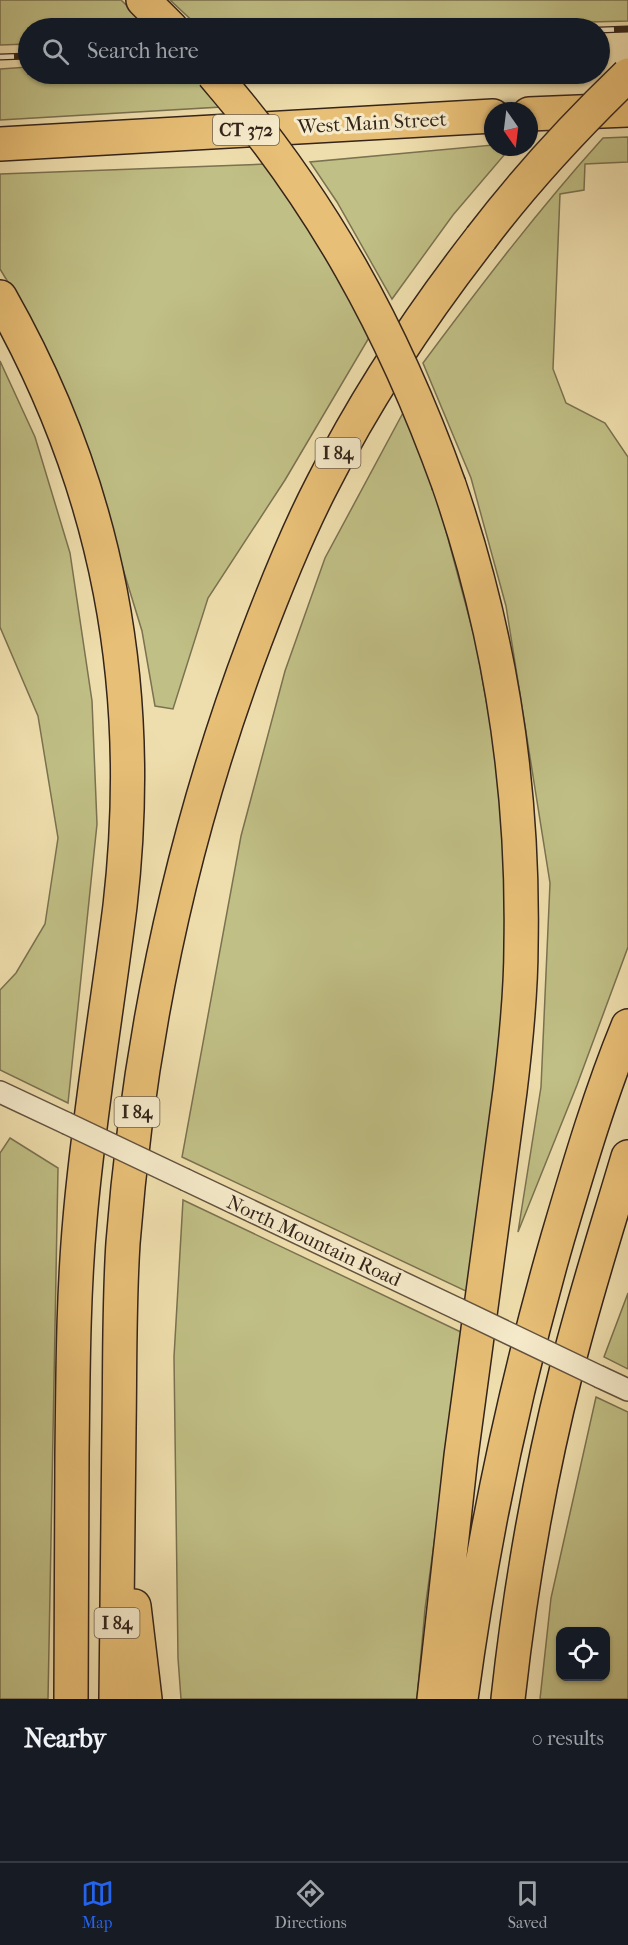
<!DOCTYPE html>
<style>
:root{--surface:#171b24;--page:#242831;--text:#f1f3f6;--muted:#9ea1a6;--line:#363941;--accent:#2563eb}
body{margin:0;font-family:"IM FELL French Canon",serif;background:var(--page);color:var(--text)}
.controls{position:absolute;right:18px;bottom:18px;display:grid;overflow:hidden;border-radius:12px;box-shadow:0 2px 4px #0004}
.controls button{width:54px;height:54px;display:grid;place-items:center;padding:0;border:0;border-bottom:2px solid var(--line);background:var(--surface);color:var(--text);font:30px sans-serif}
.compass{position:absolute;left:484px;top:102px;width:54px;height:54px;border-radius:50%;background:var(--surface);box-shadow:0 2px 4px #0004;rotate:166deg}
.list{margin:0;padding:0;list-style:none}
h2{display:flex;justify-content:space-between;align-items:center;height:78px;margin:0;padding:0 24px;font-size:26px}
h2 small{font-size:20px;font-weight:400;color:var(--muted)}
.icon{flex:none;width:33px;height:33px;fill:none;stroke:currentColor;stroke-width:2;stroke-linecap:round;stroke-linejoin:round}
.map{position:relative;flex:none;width:628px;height:1699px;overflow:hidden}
.search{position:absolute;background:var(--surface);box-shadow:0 2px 4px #0004;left:18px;right:18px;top:18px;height:66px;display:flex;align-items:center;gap:15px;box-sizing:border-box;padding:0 21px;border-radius:33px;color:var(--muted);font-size:22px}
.sheet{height:162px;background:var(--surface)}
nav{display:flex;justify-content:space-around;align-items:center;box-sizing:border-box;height:84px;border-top:2px solid var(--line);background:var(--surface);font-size:16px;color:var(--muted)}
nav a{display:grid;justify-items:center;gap:3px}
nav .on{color:var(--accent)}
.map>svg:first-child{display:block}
</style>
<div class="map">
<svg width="628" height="1699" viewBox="0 0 628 1699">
<rect width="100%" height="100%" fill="#efdead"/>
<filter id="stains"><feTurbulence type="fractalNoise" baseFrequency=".00333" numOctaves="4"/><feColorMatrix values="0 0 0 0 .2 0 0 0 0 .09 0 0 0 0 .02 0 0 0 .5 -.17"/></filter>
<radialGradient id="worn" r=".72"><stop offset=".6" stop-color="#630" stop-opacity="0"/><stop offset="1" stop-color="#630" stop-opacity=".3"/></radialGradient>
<path fill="#c0bf85" stroke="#7a7250" stroke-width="1.5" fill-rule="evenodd" d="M0,0H121L150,28H28V44L0,45Z
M170,0H628V21L360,28H200Z
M28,67V74H192L221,107L0,120V69Z
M628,137V162L585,164L584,190L560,194L553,369L566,403L605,423L628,457V947L577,1085L518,1232L541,1087L550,883L506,606L471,478L423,363C481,285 539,209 603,138Z
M493,145V147H511L453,215L392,299L337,202L310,162Z
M267,164L324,249L370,336L285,480L208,598L173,709L155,706L142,631L79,425L20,302L0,269V174Z
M0,361L35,437L70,553L92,701L97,824L68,1103L0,1070V990L16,973L45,924L58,838L38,716L0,627Z
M404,411L435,490L476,643L497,761L509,886L507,1014L472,1294L182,1157L241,836L285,671L325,558Z
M10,1138L58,1168L48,1699H0V1153Z
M183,1200L463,1333L425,1609L417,1699H181L178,1658L174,1357Z
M628,1293V1369L604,1357Z
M596,1397L628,1412V1699H540L551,1598ZM560,1632H606V1676H560Z"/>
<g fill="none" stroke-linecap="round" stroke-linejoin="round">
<defs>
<path id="street" d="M0,1092L66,1123
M186,1180L458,1309
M600,1377L628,1390"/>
<path id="primary" d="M529,114L628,110
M0,144L493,116"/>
<path id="highway" d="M143,0L171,28
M0,297C109,489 145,688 120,906C107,1010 89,1114 80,1219C73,1297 73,1376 72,1455C72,1536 71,1618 71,1699
M134,1606L145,1699
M116,1699C117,1609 118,1519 119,1428C120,1367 119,1305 123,1243C139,1037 182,834 255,641C275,588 296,535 322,485C366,398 421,315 481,238
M434,1699L461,1456L510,1091C516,1042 521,994 521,946C524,790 500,633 449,485
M461,1699C482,1541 514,1390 558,1237C579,1166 600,1094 628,1026
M508,1699C520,1589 539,1479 566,1372C584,1299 607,1228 628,1157"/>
</defs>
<use href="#street" stroke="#63523f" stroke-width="24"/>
<use href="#primary" stroke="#34241a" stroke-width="36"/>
<use href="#highway" stroke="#34241a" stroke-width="36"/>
<use href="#street" stroke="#f5eaca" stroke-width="21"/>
<use href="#primary" stroke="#e8bf76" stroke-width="33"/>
<use href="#highway" stroke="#e8bf76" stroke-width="33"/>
<defs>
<path id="rail" d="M600,30L628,29
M0,57L28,56"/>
</defs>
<use href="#rail" stroke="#34241a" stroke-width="7"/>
<use href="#rail" stroke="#f5eaca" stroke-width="4.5" stroke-dasharray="14" stroke-linecap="butt"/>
<defs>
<path id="street-bridge" d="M66,1123L186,1180
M458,1309L600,1377"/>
<path id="highway-bridge" d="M213,74C322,200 393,329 449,485
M481,238C525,180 575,126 628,75"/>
</defs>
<use href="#street-bridge" stroke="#63523f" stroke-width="24" stroke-linecap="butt"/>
<use href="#highway-bridge" stroke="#34241a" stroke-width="36" stroke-linecap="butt"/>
<use href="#street-bridge" stroke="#f5eaca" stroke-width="21"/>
<use href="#highway-bridge" stroke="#e8bf76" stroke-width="33"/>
</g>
<g text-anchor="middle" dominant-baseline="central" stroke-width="6" stroke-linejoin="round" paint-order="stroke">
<g fill="#f5eaca" stroke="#6e5f4f" stroke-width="1.5">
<rect x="213" y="115" width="66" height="30" rx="4.5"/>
<rect x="315.5" y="438" width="45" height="30" rx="4.5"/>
<rect x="114.5" y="1097" width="45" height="30" rx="4.5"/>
<rect x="94.5" y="1608" width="45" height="30" rx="4.5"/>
</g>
<g font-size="18" font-weight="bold" fill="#34241a">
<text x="246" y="130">CT 372</text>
<text x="338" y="453">I 84</text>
<text x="137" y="1112">I 84</text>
<text x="117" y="1623">I 84</text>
</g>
<g font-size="20" fill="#34241a" stroke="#f5eaca">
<text transform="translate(372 123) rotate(-3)">West Main Street</text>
<text transform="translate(314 1241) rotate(25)">North Mountain Road</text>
</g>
</g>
<rect width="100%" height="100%" filter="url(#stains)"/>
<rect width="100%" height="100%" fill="url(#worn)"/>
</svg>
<div class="controls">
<button><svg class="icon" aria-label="locate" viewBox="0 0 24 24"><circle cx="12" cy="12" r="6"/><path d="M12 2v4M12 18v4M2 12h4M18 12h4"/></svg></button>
</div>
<svg class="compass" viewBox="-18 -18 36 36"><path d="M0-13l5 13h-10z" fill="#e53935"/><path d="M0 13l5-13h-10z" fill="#9ea1a6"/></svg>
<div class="search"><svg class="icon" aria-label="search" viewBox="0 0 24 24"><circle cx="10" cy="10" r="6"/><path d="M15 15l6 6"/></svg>Search here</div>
</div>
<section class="sheet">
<h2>Nearby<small>0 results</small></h2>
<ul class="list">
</ul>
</section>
<nav>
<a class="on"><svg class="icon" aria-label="map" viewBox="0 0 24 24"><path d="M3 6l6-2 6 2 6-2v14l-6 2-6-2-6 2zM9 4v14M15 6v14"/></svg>Map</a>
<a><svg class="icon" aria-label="directions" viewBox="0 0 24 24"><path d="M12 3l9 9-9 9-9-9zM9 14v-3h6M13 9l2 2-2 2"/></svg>Directions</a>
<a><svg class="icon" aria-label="saved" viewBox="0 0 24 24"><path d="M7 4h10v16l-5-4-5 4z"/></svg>Saved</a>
</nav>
